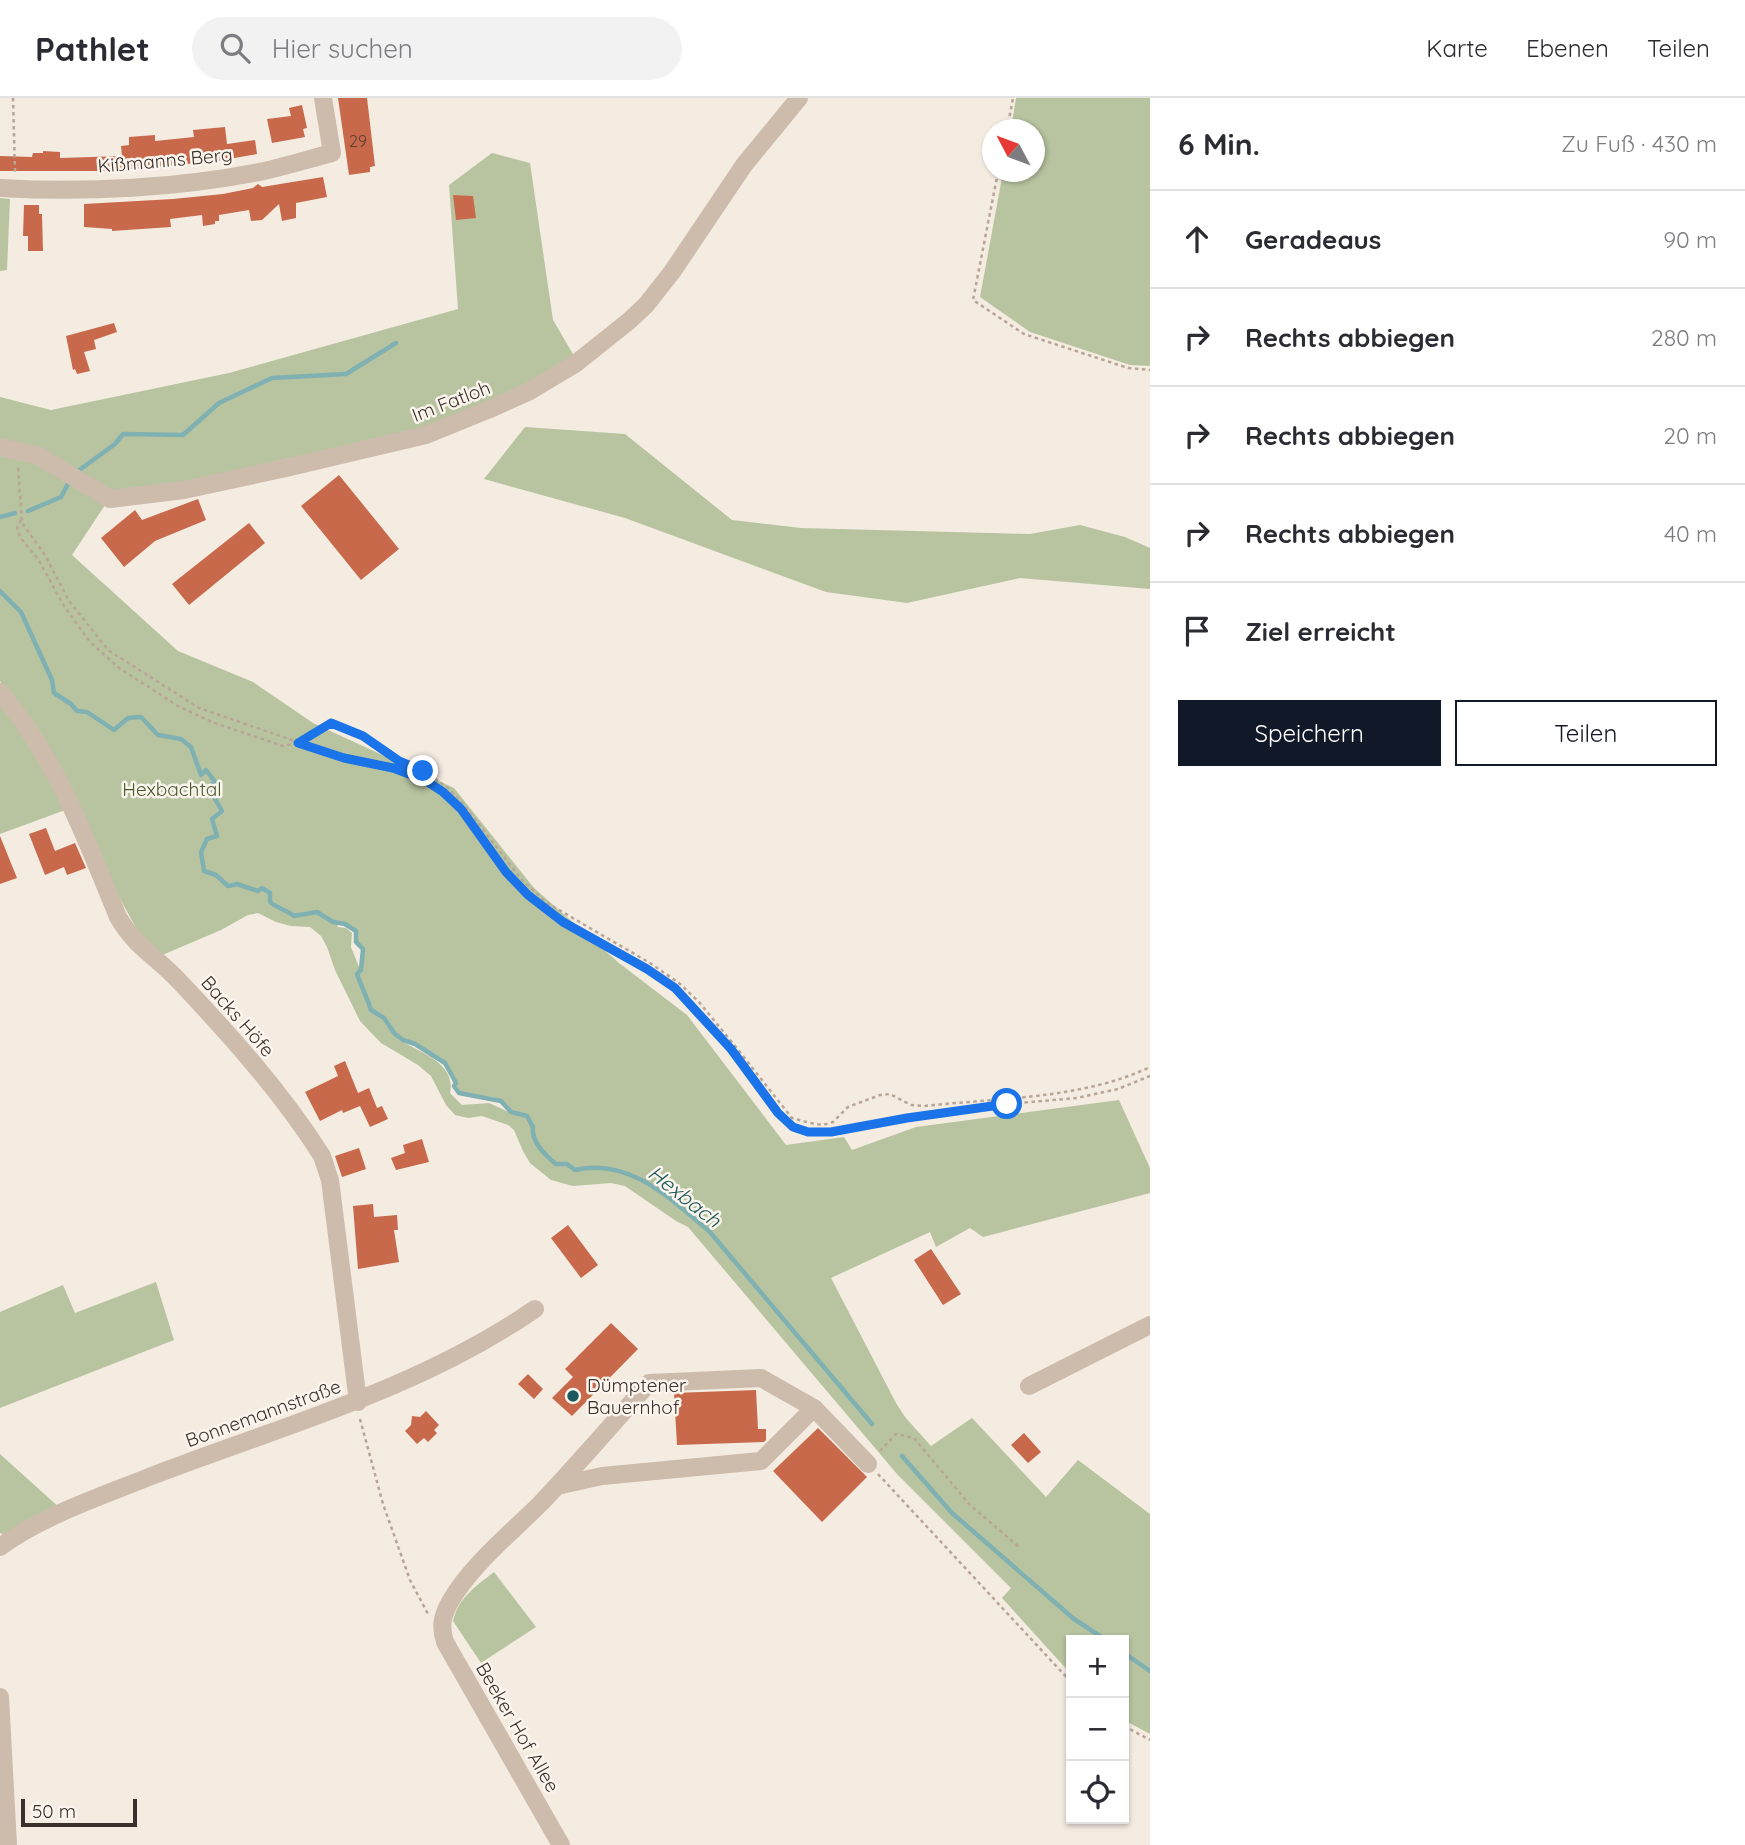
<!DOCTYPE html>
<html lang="de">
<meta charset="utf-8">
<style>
:root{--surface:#fff;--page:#f2f2f3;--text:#2b2b33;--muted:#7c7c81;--line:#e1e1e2;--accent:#111827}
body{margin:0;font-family:Quicksand,sans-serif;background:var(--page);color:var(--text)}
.controls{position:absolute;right:21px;bottom:21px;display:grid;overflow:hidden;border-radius:0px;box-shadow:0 2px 5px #0004}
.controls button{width:63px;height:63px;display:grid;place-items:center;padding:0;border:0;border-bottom:2px solid var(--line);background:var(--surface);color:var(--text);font:35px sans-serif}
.compass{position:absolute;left:982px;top:21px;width:63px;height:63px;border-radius:50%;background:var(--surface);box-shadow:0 2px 5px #0004;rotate:311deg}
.scale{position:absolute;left:21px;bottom:18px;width:116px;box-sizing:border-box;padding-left:7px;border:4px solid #3b302b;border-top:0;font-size:19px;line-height:24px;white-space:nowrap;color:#3b302b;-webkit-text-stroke:5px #fbf5ee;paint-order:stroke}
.stop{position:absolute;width:21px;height:21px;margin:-16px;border:5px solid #1a73e8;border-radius:50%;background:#fff}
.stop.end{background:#1a73e8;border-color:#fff;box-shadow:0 2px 7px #0008}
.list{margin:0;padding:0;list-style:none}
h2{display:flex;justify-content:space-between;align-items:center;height:91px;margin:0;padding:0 28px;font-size:30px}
h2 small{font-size:23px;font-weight:400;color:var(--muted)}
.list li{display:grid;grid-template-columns:46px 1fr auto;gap:21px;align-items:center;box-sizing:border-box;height:98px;padding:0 28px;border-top:2px solid var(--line)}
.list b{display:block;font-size:26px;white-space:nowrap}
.list em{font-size:23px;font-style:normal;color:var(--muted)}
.actions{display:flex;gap:14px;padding:21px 28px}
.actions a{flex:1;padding:16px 0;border:2px solid var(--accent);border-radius:0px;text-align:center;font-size:24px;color:var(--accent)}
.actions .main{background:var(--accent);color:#fff}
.icon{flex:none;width:38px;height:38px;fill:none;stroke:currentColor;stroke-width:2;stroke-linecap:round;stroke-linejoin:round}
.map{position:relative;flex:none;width:1150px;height:1747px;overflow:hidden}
header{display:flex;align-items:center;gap:42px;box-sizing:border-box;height:98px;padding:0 35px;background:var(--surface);border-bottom:2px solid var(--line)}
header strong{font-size:33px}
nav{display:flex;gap:38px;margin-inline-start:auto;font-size:24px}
.search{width:490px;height:63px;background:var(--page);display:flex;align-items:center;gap:18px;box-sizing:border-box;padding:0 24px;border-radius:38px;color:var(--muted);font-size:26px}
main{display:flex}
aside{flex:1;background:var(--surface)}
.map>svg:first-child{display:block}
</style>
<header>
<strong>Pathlet</strong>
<div class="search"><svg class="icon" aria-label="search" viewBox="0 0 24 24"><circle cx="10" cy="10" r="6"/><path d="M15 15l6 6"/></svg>Hier suchen</div>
<nav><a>Karte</a><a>Ebenen</a><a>Teilen</a></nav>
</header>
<main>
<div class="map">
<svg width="1150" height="1747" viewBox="0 0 1150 1747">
<rect width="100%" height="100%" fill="#f4ebe1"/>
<path fill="#b8c4a0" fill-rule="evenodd" d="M1016,0H1150V268L1130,267L1030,234L980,199L1003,74H1034V32L1011,31Z
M492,55L530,65L553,222L577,263L464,321L109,401L72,457L178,553L253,584L313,625L454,690L534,790L619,865L687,917L786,1047L844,1039L852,1052L916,1029L1119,1002L1150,1070V1095L983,1139L970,1130L936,1149L930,1134L831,1180L896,1305L905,1319L931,1348L972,1320L1046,1399L1078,1362L1150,1416V1636L1124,1622V1542H1071V1576L1002,1500L1011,1490L897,1376L688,1129L676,1123L625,1088L611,1085L573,1088L551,1082L530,1065L523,1053L514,1032L508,1027L482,1018L468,1020L455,1017L446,1007L431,978L418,967L381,945L360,923L335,872L327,849L321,838L310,829L291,828L276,824L258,815L248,817L221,832L160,858L146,848L0,583V299L51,312L229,275L458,211L449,87ZM336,824L346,826L354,833L356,844L363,851L361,874L351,849L352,835L346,830L338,829ZM397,938C404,943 410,943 418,947C443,959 449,973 462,997L494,999L509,1014L489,1005L462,1007L450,995C457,964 416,953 398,941Z
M0,100L10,101L7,172L0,173Z
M525,329L625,336L732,422L801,430L1030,436L1080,427L1125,439L1150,450V491L1020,480L907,505L826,494L625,420L484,381Z
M0,602L68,711L0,736Z
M156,1184L174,1242L0,1310V1214L63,1187L75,1215Z
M0,1356L61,1411L5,1437L0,1435Z
M494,1474L536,1529L481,1565L453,1523C459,1499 475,1489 494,1474Z"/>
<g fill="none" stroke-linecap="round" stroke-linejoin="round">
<path stroke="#7fb0b2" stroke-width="4.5" d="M78,373L115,346L123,336L183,337L219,305L272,280L346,276L396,245
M28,413L61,399L68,386
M0,419L15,415
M0,493L21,514L52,582L54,595L71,606L77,613L87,614L114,632L128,620L141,619L158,637L181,641L191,649L201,677L206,672L216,685L212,686L214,699L222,713L212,721L217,738L207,741L201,754L204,773L216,777L228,788L237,786L258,793L262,790L270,795V804C276,810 287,812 294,818L317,814L333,824L345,826L356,833V844L363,851L361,872L357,876C361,888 367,899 371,912L384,920L395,936L403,942L415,946L445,965L456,985L454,988L459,995L501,1003L511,1014L527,1018L533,1029C531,1044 545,1057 556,1066H567L575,1072C630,1059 670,1101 709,1133L872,1326
M902,1358L952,1415L1074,1521L1106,1542
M1124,1555L1150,1573"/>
</g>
<path fill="#c8694b" d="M338,0H367L375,68L370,69V74L349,77Z
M302,7L307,30L303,31L305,39L272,45L267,21L291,18L289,10Z
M225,29L227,46L255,42L257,56L217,63L115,73H0V58L32,59L33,55H43V53L60,54V60L122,58L121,48L129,47V39L155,37V43L194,39L193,32Z
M323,79L327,99L296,105V120L282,123L279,106L262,122L251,123L249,112L219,117V123H215V126L203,128L202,117L170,121L171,129L112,133V131L84,129V106L173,101L223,96L253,90L258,86L262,89Z
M453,97L473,98L476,120L456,122Z
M24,107H39V116H42L43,153H28V138H23Z
M114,225L117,234L94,242L96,251L84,254L90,273L77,276L75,271L73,272L66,238Z
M339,377L399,451L361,482L301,408Z
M198,401L206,422L155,443L124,469L101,440L135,412L142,422Z
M249,425L265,445L189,507L172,486Z
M46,730L55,753L75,745L86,770L67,777L64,769L45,777L29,736Z
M0,738L17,780L0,786Z
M345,963L358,995L369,990L377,1010L382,1008L388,1021L370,1029L360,1008L343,1015L342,1012L320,1023L305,994L338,978L334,968Z
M422,1041L429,1064L396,1072L391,1060L405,1055L403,1047Z
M359,1050L366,1071L342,1079L335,1058Z
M373,1106L374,1119L397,1117L398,1132H394L399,1164L358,1171L353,1108Z
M568,1127L598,1167L581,1180L551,1140Z
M931,1151L961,1196L943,1207L914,1162Z
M611,1225L638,1251L572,1318L552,1300L573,1279L565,1271Z
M528,1276L543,1291L534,1301L518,1286Z
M756,1292L758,1331H766V1342L764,1344L677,1347L674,1295Z
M426,1313L439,1327L434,1332L437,1335L428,1344L424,1340L417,1346L405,1333L411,1327L412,1318L420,1319Z
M818,1330L867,1379L822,1424L773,1373Z
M1024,1335L1041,1354L1028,1365L1011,1347Z"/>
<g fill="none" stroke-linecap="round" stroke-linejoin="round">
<path stroke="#b9a596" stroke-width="2.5" stroke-dasharray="3.5 3.5" stroke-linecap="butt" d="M13,0L15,74
M1007,32L1013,0
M998,74L973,202L1024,236L1128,270L1150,272
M18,370L22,425L45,457L69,503L108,552L199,610L344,660L393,670L434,687L461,711L506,774L528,797L563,824L647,871L675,890L731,951L778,1015L792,1029L808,1034H831L907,1020L1007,1006L1077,1000L1118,991L1150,978
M21,422L17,430L20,439L38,461L64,508L90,544L119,570L178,608L212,624L283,648L298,645L331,625L363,638L399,663L423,673L447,689L465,708L521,781L547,805L650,865L679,885L699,904L735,948L792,1020L810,1025L823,1027L833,1024L848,1009L880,997L890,996L911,1007L924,1008C998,1000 1083,1001 1150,969
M360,1321L383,1406L410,1482L428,1516
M880,1353L896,1336L914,1340L969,1406L1019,1449
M878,1376L1071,1584
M1124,1628L1150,1642"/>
<path stroke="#cdbbac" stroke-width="18" d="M0,90C85,95 180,90 264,73C286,68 309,61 332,55L323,0
M0,349L39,358L110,401L184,392L286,370L426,337L490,311L528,294L575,266L629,223L646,207L672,174L744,67L799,0
M0,594C57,661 85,739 118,819C136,850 157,859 180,884C231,938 282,995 322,1058L330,1082L358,1304
M1029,1288L1150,1227
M557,1388L602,1378L761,1363L814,1310
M0,1449C40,1419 102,1398 149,1379C281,1328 417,1292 535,1211
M0,1599L8,1747
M561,1747L445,1544C440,1529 442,1518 450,1504C470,1468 512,1434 541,1405C578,1366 613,1325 649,1285L761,1280L814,1310L868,1366"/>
</g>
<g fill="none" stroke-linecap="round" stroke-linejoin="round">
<path stroke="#1a73e8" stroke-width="9" d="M423,673L399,663L363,638L331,625L298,645L344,660L393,670L425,682L443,694L461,711L506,774L528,797L563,824L647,871L675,890L731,951L778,1015L793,1029L808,1034H831L907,1020L1007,1006"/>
</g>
<circle fill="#1f5a5e" stroke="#fbf5ee" stroke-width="2.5" cx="573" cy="1298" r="7"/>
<g text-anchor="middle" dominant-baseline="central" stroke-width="5" stroke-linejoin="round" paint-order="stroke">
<g font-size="16" fill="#5e3e33">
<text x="358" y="43">29</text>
</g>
<g font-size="19" fill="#3b302b" stroke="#fbf5ee">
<text transform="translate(165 62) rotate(-5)">Kißmanns Berg</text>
<text transform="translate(451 303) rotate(-21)">Im Fatloh</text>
<text transform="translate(238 918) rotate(49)">Backs Höfe</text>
<text transform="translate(263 1315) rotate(-20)">Bonnemannstraße</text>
<text transform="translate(518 1629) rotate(60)">Beeker Hof Allee</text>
</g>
<g font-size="19" fill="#4a5a2e" stroke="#fbf5ee">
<text x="172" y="691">Hexbachtal</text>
</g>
<g font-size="19" fill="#3b302b" stroke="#fbf5ee" text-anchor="start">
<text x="587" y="1287">Dümptener<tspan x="587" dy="22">Bauernhof</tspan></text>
</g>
<g font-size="21" font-style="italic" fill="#1f5a5e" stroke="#fbf5ee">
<text transform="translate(685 1098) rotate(38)">Hexbach</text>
</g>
</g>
</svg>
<div class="controls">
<button>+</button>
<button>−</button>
<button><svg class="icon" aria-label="locate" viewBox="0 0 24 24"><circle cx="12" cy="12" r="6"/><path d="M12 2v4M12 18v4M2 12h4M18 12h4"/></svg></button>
</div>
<svg class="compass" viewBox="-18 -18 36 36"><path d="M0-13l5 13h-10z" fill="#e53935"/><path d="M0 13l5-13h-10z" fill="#7c7c81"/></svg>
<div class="scale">50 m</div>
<div class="stop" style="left:1007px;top:1006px"></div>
<div class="stop end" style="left:423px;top:673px"></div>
</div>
<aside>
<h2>6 Min.<small>Zu Fuß · 430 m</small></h2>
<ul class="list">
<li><svg class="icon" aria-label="ahead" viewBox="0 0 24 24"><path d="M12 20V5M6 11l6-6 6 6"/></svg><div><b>Geradeaus</b></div><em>90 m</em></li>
<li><svg class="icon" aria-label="right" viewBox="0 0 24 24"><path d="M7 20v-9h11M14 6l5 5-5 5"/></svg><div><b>Rechts abbiegen</b></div><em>280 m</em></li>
<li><svg class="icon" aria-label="right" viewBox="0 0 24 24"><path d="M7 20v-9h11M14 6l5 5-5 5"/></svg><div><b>Rechts abbiegen</b></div><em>20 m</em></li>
<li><svg class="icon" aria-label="right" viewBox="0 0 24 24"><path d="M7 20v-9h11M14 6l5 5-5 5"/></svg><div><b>Rechts abbiegen</b></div><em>40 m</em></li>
<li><svg class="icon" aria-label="arrive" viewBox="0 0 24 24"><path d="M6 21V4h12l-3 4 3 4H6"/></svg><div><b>Ziel erreicht</b></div></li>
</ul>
<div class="actions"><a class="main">Speichern</a><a>Teilen</a></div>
</aside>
</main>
